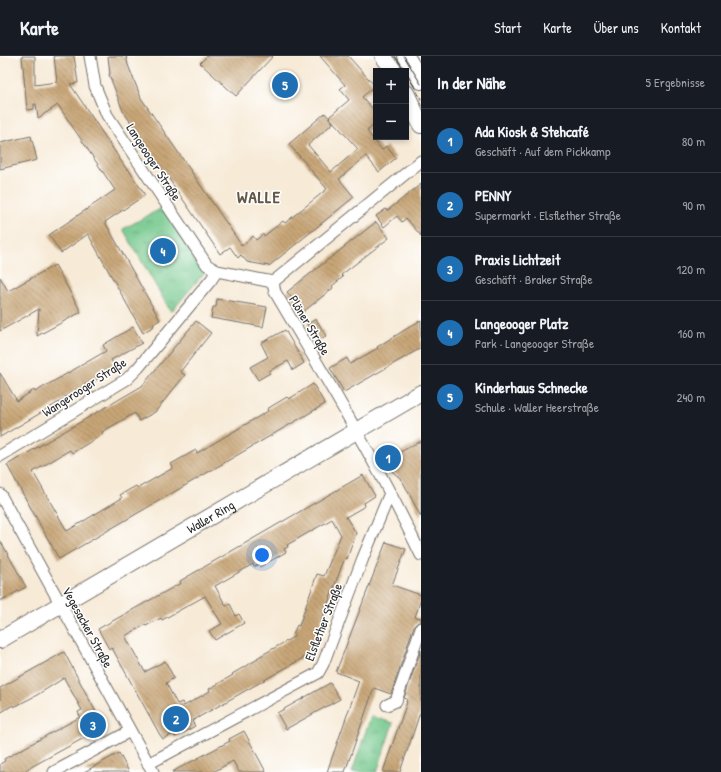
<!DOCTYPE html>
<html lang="de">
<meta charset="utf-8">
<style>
:root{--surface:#171b24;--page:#242831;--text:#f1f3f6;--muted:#9ea1a6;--line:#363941;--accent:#1f6fb2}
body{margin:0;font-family:"Patrick Hand",sans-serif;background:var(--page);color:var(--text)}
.controls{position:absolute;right:12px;top:12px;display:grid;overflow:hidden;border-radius:0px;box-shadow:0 2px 6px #0003}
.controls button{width:36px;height:36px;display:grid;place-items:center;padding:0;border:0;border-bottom:1px solid var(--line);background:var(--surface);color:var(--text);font:20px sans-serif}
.you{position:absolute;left:262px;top:499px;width:14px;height:14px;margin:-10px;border:3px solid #fff;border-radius:50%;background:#1a73e8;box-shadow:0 0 0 6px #1a73e833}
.badge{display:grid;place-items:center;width:26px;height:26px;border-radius:50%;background:var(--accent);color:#fff;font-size:13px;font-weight:700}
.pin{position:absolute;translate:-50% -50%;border:2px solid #fff;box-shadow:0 1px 4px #0006}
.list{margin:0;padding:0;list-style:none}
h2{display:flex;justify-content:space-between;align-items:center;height:52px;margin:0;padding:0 16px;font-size:17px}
h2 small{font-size:13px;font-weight:400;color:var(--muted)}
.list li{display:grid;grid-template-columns:26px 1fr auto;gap:12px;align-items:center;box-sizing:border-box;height:64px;padding:0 16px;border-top:1px solid var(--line)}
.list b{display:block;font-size:15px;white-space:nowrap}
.list p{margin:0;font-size:13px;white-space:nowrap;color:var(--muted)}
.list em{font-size:13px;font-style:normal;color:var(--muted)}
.map{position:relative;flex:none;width:421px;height:716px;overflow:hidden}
header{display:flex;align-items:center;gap:24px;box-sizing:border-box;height:56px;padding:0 20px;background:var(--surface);border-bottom:1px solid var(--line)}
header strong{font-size:19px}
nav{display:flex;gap:22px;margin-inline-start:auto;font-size:14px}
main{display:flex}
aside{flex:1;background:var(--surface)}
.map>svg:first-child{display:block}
</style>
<header>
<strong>Karte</strong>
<nav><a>Start</a><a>Karte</a><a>Über uns</a><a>Kontakt</a></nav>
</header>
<main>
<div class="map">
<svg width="421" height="716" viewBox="0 0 421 716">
<defs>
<pattern id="park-tufts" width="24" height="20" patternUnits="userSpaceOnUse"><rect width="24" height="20" fill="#73c78b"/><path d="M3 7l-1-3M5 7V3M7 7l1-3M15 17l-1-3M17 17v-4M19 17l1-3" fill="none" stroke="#5fa272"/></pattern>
<pattern id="building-back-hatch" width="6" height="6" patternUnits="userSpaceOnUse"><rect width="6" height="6" fill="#c8a677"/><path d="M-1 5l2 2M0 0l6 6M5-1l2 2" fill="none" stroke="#a38762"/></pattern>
</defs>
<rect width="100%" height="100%" fill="#fff"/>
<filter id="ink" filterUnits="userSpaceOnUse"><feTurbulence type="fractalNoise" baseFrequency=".025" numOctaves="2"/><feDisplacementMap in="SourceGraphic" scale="8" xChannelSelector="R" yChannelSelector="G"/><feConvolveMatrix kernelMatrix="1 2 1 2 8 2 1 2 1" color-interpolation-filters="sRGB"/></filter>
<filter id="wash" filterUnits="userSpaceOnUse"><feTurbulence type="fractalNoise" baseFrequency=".012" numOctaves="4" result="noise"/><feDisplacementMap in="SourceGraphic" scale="16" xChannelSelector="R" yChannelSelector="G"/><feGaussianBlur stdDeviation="0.9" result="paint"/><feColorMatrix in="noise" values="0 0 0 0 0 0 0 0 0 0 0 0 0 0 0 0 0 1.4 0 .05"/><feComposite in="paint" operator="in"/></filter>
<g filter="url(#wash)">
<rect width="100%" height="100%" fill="#f7ead6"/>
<path fill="url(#park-tufts)" stroke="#4f795b" d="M162,152L205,216L171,256L123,173Z
M371,660L393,667L377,716H352Z"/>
<g id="blocks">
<path fill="url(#building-back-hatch)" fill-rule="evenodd" d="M22,0H35V29L57,26L54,0H74L78,27L70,28L127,114L128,113L145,139L105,166L160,264L153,268L154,270L143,277L88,178L61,197L49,179L115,134L58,49L38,62L36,48H34V53L27,54Z
M108,0H126L128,9L141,42L242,190L253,180L256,184L263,178L264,180L283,165L285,167L327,133L289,88L325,57L333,67L308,89L331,116L358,93L329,61L349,44L340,33L345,29L320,0H348L375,30L362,41L376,56V67L367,75L382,94L386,90L396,102L379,116L366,100L339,123L354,141L269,210L247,206L241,199L238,202L230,191L220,198L123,55L109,18H110Z
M207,0H273L236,40L200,7Z
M31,80L37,104L0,113V87Z
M421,128V180L406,162L402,166L397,160L384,171L376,160L386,153L387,155Z
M376,166L389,182L341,219L343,221L332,230L333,232L303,256L287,236Z
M55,209L81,256L37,280L39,253L0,275V221L8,235Z
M217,243L267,251L263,271L211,262L213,251H216Z
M316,263L326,280L317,285L307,268Z
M421,264V292L344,336L330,312L347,302L350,308L378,292L377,291Z
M196,265L211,277L180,316L185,319L155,356L139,365L135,357L102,376L103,378L72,397L70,394L33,416L67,475L122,442L120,439L136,430L138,432L173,412L171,408L196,394L197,397L221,383L268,355L267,353L287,341L289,343L313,328L325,348L59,503L7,409L142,330Z
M133,271L142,287L111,304L116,312L65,341L66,342L0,381V317L17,345L34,334L35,336L106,295L103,289Z
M285,274L304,307L293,314L288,305L269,315L270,317L258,324L250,311L268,301L261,287Z
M421,385V461L402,424L385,409L387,406L385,404Z
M363,419L375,440L364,447L365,450L346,461L356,477L347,503L345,502L341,512L313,589L314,590L312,597L192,665L195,670L190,673L175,681L173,678L163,683L160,679L112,592L109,593L98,573L181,527L180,525ZM332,463L341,479L324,520L317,518L299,570L297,569L293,579L295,580L257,602L258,603L232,618L233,619L209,633L210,635L184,650L182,646L177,648L166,627L174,622L165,605L145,616L125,580L145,569L146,570L161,562L162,564L205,540L222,568L209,575L215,584L244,567L239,558L236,560L230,548L226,550L215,530L253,508L254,511L258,509L260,511L286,496L284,493L288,491L287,489Z
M0,484L26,531L0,545Z
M386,486L406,493L392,529L421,539V543L415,561L421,562V565L417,567L414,570L391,638L374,632L345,716H327L359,625L336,616Z
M421,594V654L400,716H383L407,646H406L407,643L404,642Z
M64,596L104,671L22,716H0V708L5,705L4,703L80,661L78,656L82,654L64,622L37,639L14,651L13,649L0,657V632Z
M330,627L340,643L286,673L277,657Z
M244,675L266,716H239L233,705L213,716H172L230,685L229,683Z
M119,697L129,716H84L108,703Z"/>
</g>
</g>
<g filter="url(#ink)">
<use href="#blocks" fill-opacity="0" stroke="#726e67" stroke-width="1"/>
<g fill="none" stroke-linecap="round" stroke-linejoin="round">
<defs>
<path id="street" d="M90,0L95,30L107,59L207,209L217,215L273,226
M273,226L275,236C326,322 378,408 421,499
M273,226L421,105
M0,400L127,323L138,312L211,224L217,215
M0,438L153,716
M387,649L396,645L421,572
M148,708L318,617L323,608L363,502L390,437
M54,716L130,675"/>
<g id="secondary">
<path d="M383,0L394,15"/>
<path d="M406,0L421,25"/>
<path d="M406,37L421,69"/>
<path id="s1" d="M0,584L421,337"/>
</g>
</defs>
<use href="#street" stroke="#726e67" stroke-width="13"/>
<use href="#secondary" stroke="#726e67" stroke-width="18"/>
<use href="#street" stroke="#fff" stroke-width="11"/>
<use href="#secondary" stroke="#fff" stroke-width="16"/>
<path stroke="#2b2b2b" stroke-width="1" d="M395,0L405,15
M404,0L421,28
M406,16L421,43"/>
</g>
</g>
<g text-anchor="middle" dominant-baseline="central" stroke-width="3" stroke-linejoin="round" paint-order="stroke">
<g font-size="13" fill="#2b2b2b" stroke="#fff">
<text transform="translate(154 106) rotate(57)">Langeooger Straße</text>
<text transform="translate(310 269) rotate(59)">Plöner Straße</text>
<text transform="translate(84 331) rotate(-33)">Wangerooger Straße</text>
<text stroke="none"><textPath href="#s1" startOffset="244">Waller Ring</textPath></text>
<text transform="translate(323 566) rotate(-69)">Elsflether Straße</text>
<text transform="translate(88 571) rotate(61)">Vegesacker Straße</text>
</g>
<g font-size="17" font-weight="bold" letter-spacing="1" fill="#625646" stroke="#fff">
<text x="259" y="140">WALLE</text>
</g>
</g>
</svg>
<div class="controls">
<button>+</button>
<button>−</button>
</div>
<div class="you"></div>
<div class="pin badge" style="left:388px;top:402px">1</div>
<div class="pin badge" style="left:176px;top:663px">2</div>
<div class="pin badge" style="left:93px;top:669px">3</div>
<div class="pin badge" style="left:163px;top:195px">4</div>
<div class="pin badge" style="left:285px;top:29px">5</div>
</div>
<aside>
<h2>In der Nähe<small>5 Ergebnisse</small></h2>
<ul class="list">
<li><span class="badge">1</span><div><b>Ada Kiosk &amp; Stehcafé</b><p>Geschäft · Auf dem Pickkamp</p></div><em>80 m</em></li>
<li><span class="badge">2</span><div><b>PENNY</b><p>Supermarkt · Elsflether Straße</p></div><em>90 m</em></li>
<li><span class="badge">3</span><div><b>Praxis Lichtzeit</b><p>Geschäft · Braker Straße</p></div><em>120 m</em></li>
<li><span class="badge">4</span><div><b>Langeooger Platz</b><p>Park · Langeooger Straße</p></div><em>160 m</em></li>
<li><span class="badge">5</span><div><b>Kinderhaus Schnecke</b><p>Schule · Waller Heerstraße</p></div><em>240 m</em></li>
</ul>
</aside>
</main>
